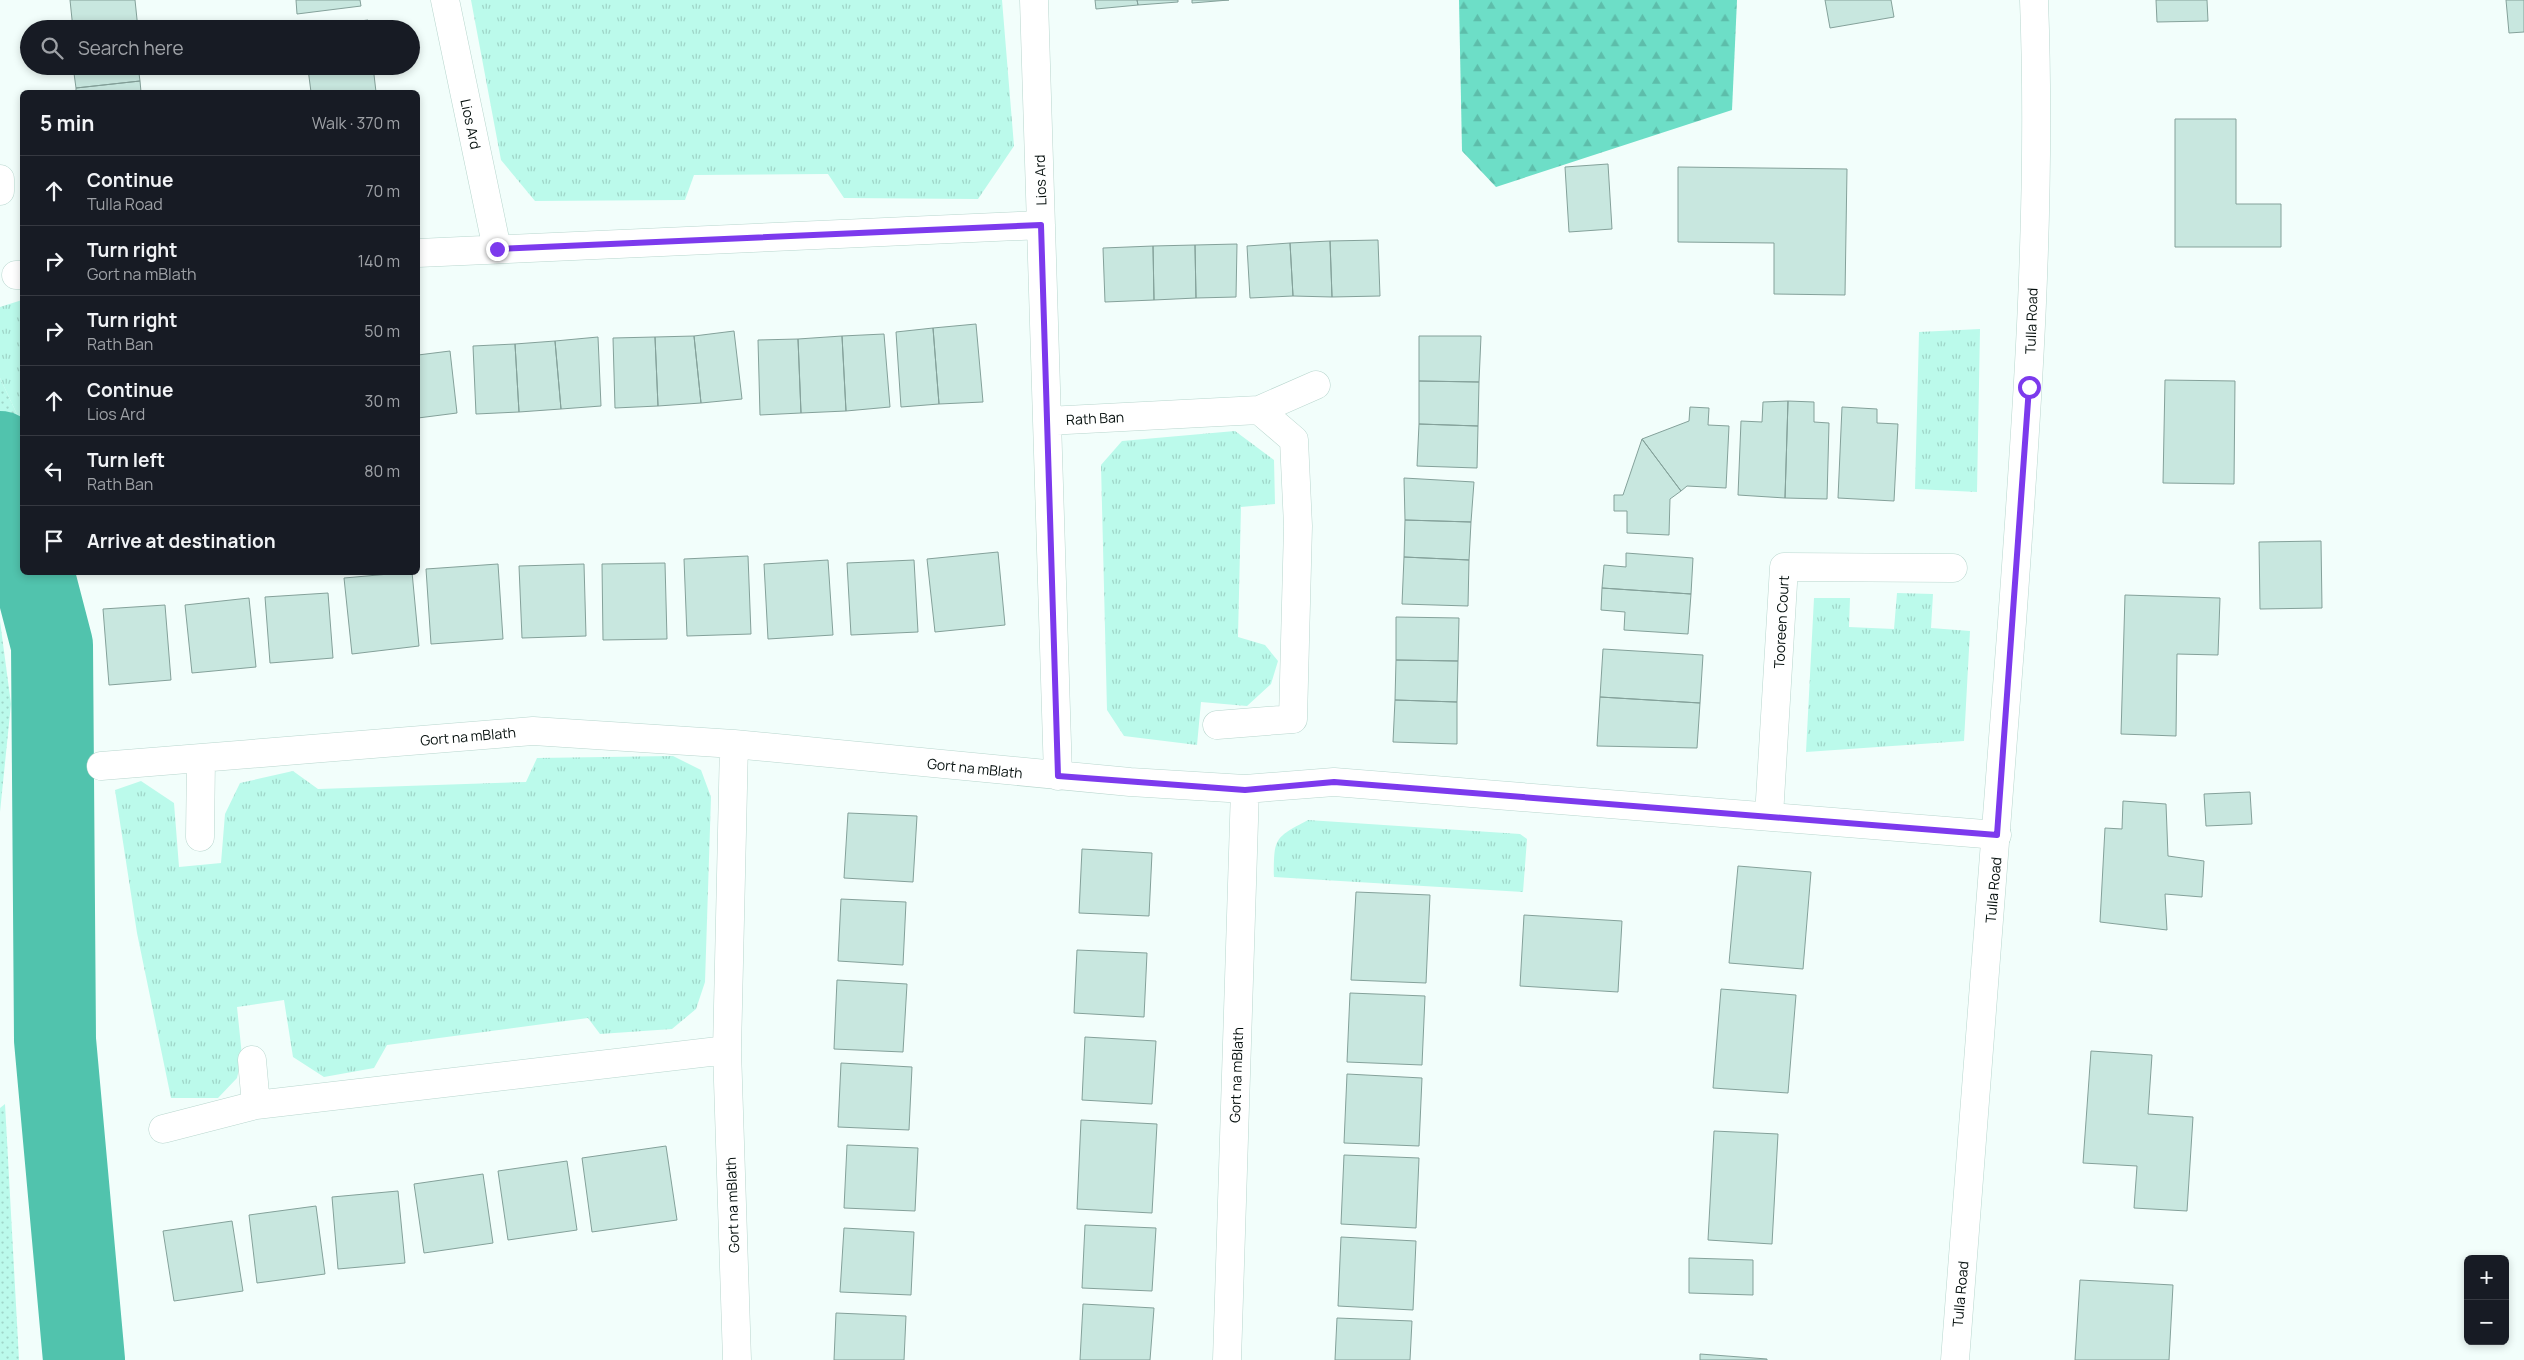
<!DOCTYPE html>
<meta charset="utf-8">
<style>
:root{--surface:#171b24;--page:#20242c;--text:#f1f3f6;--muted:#9ea1a6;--line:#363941}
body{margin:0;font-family:Manrope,sans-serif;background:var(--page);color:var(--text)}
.controls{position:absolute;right:15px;bottom:15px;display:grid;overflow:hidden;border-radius:8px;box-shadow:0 2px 8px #0003}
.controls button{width:45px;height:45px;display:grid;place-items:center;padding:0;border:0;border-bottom:1px solid var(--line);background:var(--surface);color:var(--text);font:25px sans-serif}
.stop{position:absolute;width:15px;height:15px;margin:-11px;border:4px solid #7c3aed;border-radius:50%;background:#fff}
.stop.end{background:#7c3aed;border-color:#fff;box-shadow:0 1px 5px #0008}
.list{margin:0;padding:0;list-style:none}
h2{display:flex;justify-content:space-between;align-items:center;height:65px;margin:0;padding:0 20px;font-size:21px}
h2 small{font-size:16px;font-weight:400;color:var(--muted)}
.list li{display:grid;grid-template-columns:32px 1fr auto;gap:15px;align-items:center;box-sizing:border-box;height:70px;padding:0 20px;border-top:1px solid var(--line)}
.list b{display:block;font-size:19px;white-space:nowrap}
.list p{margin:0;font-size:16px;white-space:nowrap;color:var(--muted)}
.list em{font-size:16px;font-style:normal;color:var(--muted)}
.icon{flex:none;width:28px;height:28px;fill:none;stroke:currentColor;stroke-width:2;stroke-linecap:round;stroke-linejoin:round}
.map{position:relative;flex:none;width:2524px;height:1360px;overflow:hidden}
.search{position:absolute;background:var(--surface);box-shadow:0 2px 8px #0003;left:20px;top:20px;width:400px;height:55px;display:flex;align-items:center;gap:12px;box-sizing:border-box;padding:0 18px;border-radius:28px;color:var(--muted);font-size:19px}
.panel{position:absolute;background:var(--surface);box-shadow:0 2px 8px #0003;left:20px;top:90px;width:400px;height:485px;border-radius:8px}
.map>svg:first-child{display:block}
</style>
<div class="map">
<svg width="2524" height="1360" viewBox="0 0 2524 1360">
<defs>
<pattern id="grass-dots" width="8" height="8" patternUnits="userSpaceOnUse" patternTransform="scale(1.25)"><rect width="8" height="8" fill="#bbfaeb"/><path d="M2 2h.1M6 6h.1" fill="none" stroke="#9fd5c8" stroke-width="1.8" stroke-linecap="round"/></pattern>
<pattern id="forest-firs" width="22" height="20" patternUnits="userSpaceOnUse" patternTransform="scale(1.25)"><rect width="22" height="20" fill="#6ddec7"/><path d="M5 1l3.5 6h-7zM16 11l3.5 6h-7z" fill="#5dbdaa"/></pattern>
<pattern id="park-tufts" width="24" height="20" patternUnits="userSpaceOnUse" patternTransform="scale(1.25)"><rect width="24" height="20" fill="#bbfaeb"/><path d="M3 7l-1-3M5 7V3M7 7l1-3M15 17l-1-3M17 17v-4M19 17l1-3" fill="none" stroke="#9fd5c8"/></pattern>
</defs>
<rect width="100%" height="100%" fill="#f2fefb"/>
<path fill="url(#grass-dots)" d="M0,378L22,425V468L0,471Z
M0,621L11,704L0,812Z
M5,1104L19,1360H0V1108Z"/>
<path fill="url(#forest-firs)" d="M1459,0H1737L1732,110L1496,187L1462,151Z"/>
<path fill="url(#park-tufts)" d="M471,0H1002L1014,146L978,199L844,198L828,174L694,175L685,200L535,201L501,160Z
M22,300V425L0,378V307Z
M1980,329L1977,492L1915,489L1919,332Z
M1235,431L1274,460L1275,504L1241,507L1238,637L1265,645L1278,661L1271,684L1247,706L1201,702L1197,745L1124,736L1107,710L1101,465L1122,441Z
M1897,593L1933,594L1931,628L1970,631L1964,741L1806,752L1814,598H1850L1849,627L1894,629Z
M673,756L701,770L711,797L705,982L696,1009L672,1029L600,1034L588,1018L387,1045L374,1068L324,1077L293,1057L284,1000L237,1007L242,1056L237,1078L218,1098H171L137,933L115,790L141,781L174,803L179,867L221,863L225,814L240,783L293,771L318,789L526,782L537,758Z
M1308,820L1520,834L1527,839L1523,892L1274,877C1274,838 1274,838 1308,820Z"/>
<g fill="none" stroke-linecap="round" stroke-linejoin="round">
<path stroke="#51c3ad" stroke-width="82" d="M0,452L22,535
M33,572L52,645L55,1040L84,1360"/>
</g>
<path fill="#c8e7df" stroke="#84a19a" d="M70,0H135L138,29H73Z
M296,0H360L361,6L297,14Z
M1095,0H1137L1138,5L1096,9Z
M1137,0H1178V2L1138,5Z
M1192,0H1229L1192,3Z
M1825,0H1891L1894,17L1830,28Z
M2156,0H2207L2208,21L2157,22Z
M2506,0H2524V32L2509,33Z
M368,20L369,29H304V28Z
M73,66H138L140,81L76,88Z
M308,66H332L308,69Z
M332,66H373L376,92H311L308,69Z
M140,81L141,92H76V88Z
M2175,119H2236V204H2281V247H2175Z
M1608,164L1612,229L1569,232L1565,167Z
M1678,167L1847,169L1845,295L1774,294V243L1678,242Z
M1378,240L1380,296L1332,297L1330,241Z
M1330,241L1332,297L1293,296L1290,243Z
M1290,243L1293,296L1250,298L1247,246Z
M1237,244L1236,297L1196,298L1195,245Z
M1195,245L1196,298L1154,300L1153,246Z
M1153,246L1154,300L1105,302L1103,248Z
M976,324L983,402L939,404L933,328Z
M933,328L939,404L901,407L896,332Z
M734,331L742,399L701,403L694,336Z
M884,334L890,407L846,411L842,336Z
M694,336L701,403L658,406L655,337Z
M842,336L846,411L801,413L798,339Z
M1419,336H1481L1479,382L1419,381Z
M598,337L601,406L561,409L555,341Z
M655,337L658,406L615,408L613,338Z
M798,339L801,413L760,415L758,340Z
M555,341L561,409L519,412L515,344Z
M515,344L519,412L476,414L473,346Z
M450,351L457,413L418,418V355Z
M2165,380L2235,381L2234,484L2163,483Z
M1419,381L1479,382L1478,426L1419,424Z
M1788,401L1785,498L1738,495L1741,421L1762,422L1763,402Z
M1788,401L1814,402V422L1829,423L1827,499L1785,498Z
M1690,407L1709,408L1708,425L1729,426L1726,488L1687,486L1681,491L1642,439L1689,421Z
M1842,407L1877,409V423L1898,424L1894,501L1838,498Z
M1419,424L1478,426L1477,468L1417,466Z
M1642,439L1681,491L1670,499L1669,535L1627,533V511H1614V495H1623Z
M1404,478L1474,482L1471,522L1405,520Z
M1405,520L1471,522L1469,560L1404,557Z
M2321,541L2322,608L2260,609L2259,542Z
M998,552L1005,625L935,632L927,559Z
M1626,553L1693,558L1691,594L1602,588L1604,565L1626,567Z
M748,556L751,634L687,636L684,559Z
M1404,557L1469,560L1468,606L1402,604Z
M828,560L833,635L768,639L764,564Z
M914,560L918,632L851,635L847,563Z
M665,563L667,639L603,640L602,564Z
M498,564L503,639L431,644L426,569Z
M584,564L586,636L522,638L519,566Z
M412,572L419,646L352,654L344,578Z
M1602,588L1691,594L1688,634L1624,630L1625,612L1601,610Z
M328,593L333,658L270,663L265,597Z
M2125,595L2220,598L2218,655L2177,654L2176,736L2121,734Z
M249,598L256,667L192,673L185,605Z
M165,605L171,680L109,685L103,609Z
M1396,617L1459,618L1458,661L1396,660Z
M1603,649L1703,655L1700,703L1600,697Z
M1396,660L1458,661L1457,702L1395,700Z
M1600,697L1700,703L1697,748L1597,746Z
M1395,700L1457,702V744L1393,742Z
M2250,792L2252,824L2206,826L2204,794Z
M2123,801L2166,804L2168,856L2204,861L2202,897L2165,894L2167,930L2100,922L2105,828L2122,829Z
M848,813L917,816L913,882L844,878Z
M1082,849L1152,853L1149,916L1079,913Z
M1738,866L1811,872L1803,969L1729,963Z
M1356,892L1430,895L1426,983L1351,980Z
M841,899L906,902L903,965L838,961Z
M1524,915L1622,921L1618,992L1520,986Z
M1077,950L1147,953L1144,1017L1074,1013Z
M837,980L907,984L903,1052L834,1049Z
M1721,989L1796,995L1788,1093L1713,1088Z
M1350,993L1425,996L1422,1065L1347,1062Z
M1085,1037L1156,1041L1152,1104L1082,1100Z
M2091,1051L2152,1055L2148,1114L2193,1117L2187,1211L2134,1208L2137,1166L2083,1163Z
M841,1063L912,1067L909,1130L838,1127Z
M1347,1074L1422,1078L1419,1146L1344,1143Z
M1081,1120L1157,1124L1152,1213L1077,1209Z
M1714,1131L1778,1134L1772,1244L1708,1240Z
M847,1145L918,1148L915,1211L844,1208Z
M666,1146L677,1220L592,1232L582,1158Z
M1344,1155L1419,1158L1416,1228L1341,1224Z
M567,1161L577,1230L508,1240L498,1171Z
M483,1174L493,1243L424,1253L414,1184Z
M398,1191L405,1263L338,1269L332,1197Z
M316,1206L325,1274L257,1283L249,1215Z
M232,1221L243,1291L174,1301L163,1231Z
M1085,1225L1156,1228L1152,1291L1082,1288Z
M844,1228L914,1232L911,1295L840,1292Z
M1341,1237L1416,1241L1413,1310L1338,1306Z
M1689,1258L1753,1260V1295L1689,1293Z
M2080,1280L2173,1285L2169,1360H2075Z
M1083,1304L1154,1308L1150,1360H1080Z
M836,1313L906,1316L904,1360H834Z
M1337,1318L1412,1321L1410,1360H1335Z
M1700,1354L1767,1359V1360H1700Z"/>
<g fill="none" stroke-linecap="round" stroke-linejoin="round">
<defs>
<path id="street" d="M445,0L497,249
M1034,0L1058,776
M0,179V191
M418,253L1041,225
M16,275H22
M1259,410L1316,385
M1047,421L1259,410L1294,440L1298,526L1293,719L1217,725
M101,766L533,731L734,744
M1769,816L1784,567L1953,568
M200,837L201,759
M252,1060L256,1105
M163,1129L256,1105L727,1050
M737,1360L727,1050L734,744L1130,782L1245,789
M1227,1360L1245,789L1334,782L1997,835"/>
<path id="secondary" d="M1955,1360C1975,1114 1995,868 2012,622C2027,415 2042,208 2034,0"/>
</defs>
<use href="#street" stroke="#b8d6ce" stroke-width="29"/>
<use href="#secondary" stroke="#b8d6ce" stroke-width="29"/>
<use href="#street" stroke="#fff" stroke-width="28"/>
<use href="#secondary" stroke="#fff" stroke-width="28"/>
</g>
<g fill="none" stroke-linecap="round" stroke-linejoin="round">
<path stroke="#7c3aed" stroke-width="6" d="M497,249L1041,225L1058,776L1245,790L1334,782L1997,835L2029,387"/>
</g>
<g text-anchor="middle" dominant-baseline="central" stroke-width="4" stroke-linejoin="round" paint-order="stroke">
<g font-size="14" fill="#050f0d" stroke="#fff">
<text transform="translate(471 124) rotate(78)">Lios Ard</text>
<text transform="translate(1040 180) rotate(-92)">Lios Ard</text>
<text transform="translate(2031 321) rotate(-88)">Tulla Road</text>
<text transform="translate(1095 418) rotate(-3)">Rath Ban</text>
<text transform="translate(1781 622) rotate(-87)">Tooreen Court</text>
<text transform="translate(468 736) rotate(-5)">Gort na mBlath</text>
<text transform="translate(975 768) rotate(6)">Gort na mBlath</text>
<text transform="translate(1993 890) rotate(-85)">Tulla Road</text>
<text transform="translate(1236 1075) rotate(-88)">Gort na mBlath</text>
<text transform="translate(732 1205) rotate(-92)">Gort na mBlath</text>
<text transform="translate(1960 1294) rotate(-85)">Tulla Road</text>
</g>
</g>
</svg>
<div class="controls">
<button>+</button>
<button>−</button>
</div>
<div class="stop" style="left:2029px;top:387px"></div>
<div class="stop end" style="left:497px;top:249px"></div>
<div class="search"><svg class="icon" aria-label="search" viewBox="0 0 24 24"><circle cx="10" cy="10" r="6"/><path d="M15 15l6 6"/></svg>Search here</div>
<section class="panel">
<h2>5 min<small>Walk · 370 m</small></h2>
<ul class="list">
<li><svg class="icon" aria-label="ahead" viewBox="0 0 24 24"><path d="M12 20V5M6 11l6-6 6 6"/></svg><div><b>Continue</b><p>Tulla Road</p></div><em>70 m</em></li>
<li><svg class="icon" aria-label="right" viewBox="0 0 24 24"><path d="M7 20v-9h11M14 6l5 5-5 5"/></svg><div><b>Turn right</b><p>Gort na mBlath</p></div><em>140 m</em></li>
<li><svg class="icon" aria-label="right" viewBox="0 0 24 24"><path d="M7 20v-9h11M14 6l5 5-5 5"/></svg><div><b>Turn right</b><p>Rath Ban</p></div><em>50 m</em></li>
<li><svg class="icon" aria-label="ahead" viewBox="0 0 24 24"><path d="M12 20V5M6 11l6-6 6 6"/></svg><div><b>Continue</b><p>Lios Ard</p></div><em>30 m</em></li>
<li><svg class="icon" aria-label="left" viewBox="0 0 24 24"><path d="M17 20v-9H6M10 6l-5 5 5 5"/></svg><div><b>Turn left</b><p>Rath Ban</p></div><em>80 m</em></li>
<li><svg class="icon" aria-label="arrive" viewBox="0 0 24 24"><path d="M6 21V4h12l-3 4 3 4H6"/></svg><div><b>Arrive at destination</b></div></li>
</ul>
</section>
</div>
